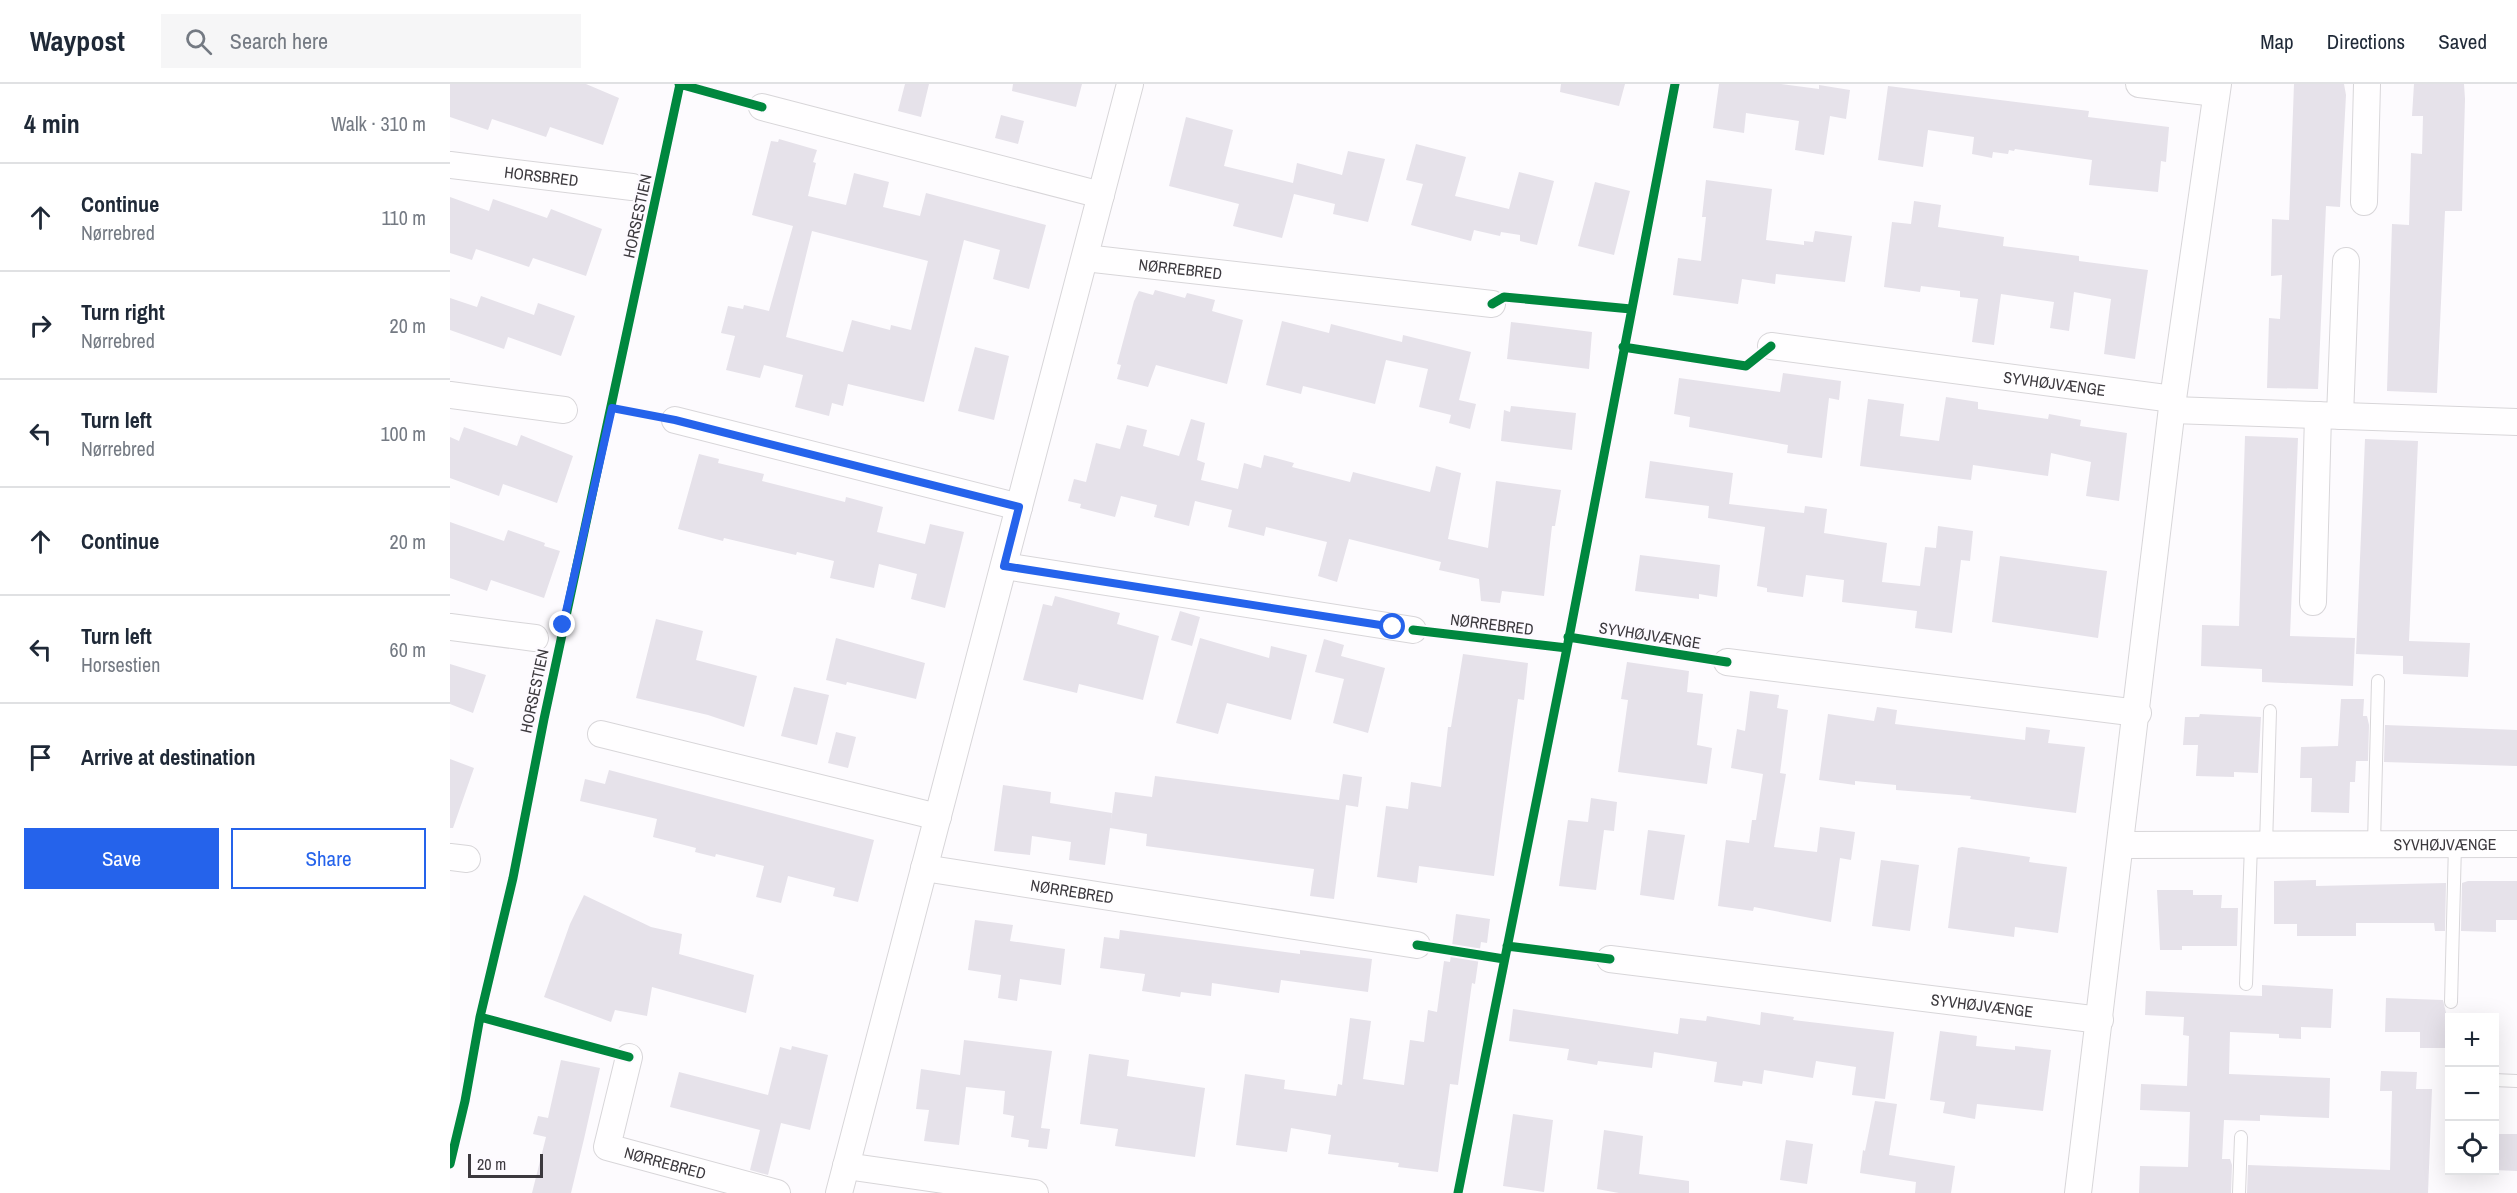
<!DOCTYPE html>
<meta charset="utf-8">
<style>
:root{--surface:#fff;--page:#f6f6f7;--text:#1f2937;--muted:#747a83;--line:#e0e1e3;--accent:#2563eb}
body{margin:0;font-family:"Archivo Narrow",sans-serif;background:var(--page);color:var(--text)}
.controls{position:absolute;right:18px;bottom:18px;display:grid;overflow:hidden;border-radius:0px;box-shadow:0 6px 24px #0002}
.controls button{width:54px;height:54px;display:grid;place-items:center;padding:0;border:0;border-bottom:2px solid var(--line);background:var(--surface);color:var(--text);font:30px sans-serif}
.scale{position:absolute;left:18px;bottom:15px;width:75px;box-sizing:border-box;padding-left:6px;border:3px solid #3c393e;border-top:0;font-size:16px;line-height:21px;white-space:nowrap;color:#3c393e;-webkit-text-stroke:4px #fdfaff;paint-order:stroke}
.stop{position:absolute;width:18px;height:18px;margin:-14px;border:4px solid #2563eb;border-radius:50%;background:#fff}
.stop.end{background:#2563eb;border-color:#fff;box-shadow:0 2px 6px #0008}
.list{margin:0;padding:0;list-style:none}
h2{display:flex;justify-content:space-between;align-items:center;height:78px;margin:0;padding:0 24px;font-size:26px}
h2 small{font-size:20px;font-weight:400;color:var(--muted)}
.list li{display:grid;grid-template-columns:39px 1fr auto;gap:18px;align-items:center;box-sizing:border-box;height:108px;padding:0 24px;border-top:2px solid var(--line)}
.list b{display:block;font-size:22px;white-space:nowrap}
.list p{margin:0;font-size:20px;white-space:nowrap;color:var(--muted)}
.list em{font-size:20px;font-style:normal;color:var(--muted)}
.actions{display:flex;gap:12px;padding:18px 24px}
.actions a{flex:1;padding:14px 0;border:2px solid var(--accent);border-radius:0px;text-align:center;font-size:21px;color:var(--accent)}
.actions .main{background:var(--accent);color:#fff}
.icon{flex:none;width:33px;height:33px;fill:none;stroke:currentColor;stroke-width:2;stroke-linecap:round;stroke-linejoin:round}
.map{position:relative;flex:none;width:2067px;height:1109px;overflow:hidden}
header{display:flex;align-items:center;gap:36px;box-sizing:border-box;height:84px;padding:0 30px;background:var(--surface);border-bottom:2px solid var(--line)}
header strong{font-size:28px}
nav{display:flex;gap:33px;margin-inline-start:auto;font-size:21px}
.search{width:420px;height:54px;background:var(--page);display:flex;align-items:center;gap:15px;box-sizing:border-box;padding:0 21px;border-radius:0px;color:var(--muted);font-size:22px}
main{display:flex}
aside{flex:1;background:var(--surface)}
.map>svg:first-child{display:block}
</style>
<header>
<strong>Waypost</strong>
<div class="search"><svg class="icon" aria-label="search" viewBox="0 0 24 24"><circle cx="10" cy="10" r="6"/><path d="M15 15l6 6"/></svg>Search here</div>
<nav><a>Map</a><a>Directions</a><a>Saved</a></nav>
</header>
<main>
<aside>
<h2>4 min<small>Walk · 310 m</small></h2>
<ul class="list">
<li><svg class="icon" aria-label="ahead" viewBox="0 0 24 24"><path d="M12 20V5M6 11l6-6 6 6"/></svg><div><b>Continue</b><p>Nørrebred</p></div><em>110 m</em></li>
<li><svg class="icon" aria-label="right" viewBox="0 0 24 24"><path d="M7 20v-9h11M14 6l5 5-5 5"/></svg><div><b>Turn right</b><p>Nørrebred</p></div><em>20 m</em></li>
<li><svg class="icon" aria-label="left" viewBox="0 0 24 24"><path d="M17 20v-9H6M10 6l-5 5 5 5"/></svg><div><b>Turn left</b><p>Nørrebred</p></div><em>100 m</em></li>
<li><svg class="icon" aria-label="ahead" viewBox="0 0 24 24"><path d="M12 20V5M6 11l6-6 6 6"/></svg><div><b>Continue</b></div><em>20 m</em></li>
<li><svg class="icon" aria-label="left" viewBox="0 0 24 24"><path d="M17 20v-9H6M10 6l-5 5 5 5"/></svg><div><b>Turn left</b><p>Horsestien</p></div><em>60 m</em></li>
<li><svg class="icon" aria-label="arrive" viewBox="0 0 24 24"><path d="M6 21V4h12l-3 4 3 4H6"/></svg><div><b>Arrive at destination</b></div></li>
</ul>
<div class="actions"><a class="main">Save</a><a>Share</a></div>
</aside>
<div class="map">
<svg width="2067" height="1109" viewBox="0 0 2067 1109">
<rect width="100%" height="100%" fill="#fdfbfe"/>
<path fill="#e6e2ea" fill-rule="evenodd" d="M0,0H136L169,14L153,61L100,43L96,53L42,35L38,46L0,33Z
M455,0H479L471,33L448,27Z
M563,0H632L626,23L562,7Z
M1111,0H1175L1169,22L1110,8Z
M1269,0H1331L1369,5V1L1400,6L1396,35L1380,32L1374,71L1345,66L1349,37L1296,29L1294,49L1263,44Z
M1844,0H1894L1896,11L1890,123L1876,122L1868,305L1817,304L1819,234L1830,235L1832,191L1821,192L1822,135L1839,136Z
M1964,0H2014L2015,15L2012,127H1995L1987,309L1937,307L1942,140L1959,141L1961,69L1972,70L1973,32H1962Z
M1438,2L1639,27L1638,33L1719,43L1716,78L1711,77L1708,108L1639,101L1642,76L1565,65L1564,67L1559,66L1558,70L1543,68L1542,74L1522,70L1524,53L1478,46L1473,83L1428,76Z
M551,31L574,37L568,60L545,54Z
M736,33L783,46L774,82L843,99L847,79L892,91L898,67L935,75L918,138L883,130L885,120L844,110L832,154L783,142L789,120L719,102Z
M329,55L367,66L363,78L366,79L358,112L396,121L404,89L439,98L433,123L470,132L476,109L596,141L579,205L543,195L550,166L514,156L474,318L398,300L393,322L382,319L379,332L345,323L353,291L314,281L310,294L276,286L285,252L271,249L278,222L293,225L294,221L319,227L343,142L302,131L321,57L328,58ZM362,147L478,177L461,246L441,241L440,246L402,236L393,268L336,253Z
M966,60L1016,73L1005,112L1059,125L1069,88L1104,97L1087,161L1070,157V151L1051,148L1050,152L1024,146L1021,157L961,141L973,100L956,96Z
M1256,96L1322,105L1316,156L1354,161V157L1363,158L1365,147L1402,152L1395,198L1326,190L1325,200L1292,195L1288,220L1223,211L1228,174L1251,177L1256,133H1252Z
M1145,98L1180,107L1164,171L1128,162Z
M0,113L39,127L43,115L97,134L101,125L152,145L136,192L83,174L79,183L26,165L22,176L0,169Z
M1464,117L1491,121L1488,143L1554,153L1553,162L1629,172V177L1698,186L1685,275L1654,270L1661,215L1624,208L1619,247L1600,244L1604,218L1551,210L1544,261L1522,258L1528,215L1510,213V207L1471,202L1470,208L1434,203L1442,138L1461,140Z
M705,206L735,214L737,209L765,216L762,227L793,236L777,300L706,281L698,303L667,295L671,281L667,280L684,217L689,207L703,211Z
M31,212L84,231L88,219L125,232L111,272L58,253L54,265L0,246V214L27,223Z
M832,237L879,249L881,240L952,258L953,251L1021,268L1009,316L1026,320L1020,345L999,339L1001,331L969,323L978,285L936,276L925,320L853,302L851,310L816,301Z
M1061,238L1142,248L1139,285L1057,275Z
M525,263L559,272L544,336L508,327Z
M1333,289L1391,297L1389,316L1379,314L1372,374L1337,369L1338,361L1239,343L1240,333L1224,330L1229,294L1330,308Z
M1496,313L1528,318V325L1598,335L1599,330L1631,336L1630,342L1677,349L1669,417L1636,412L1641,378L1601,369L1598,392L1523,381L1521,396L1410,382L1418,315L1454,320L1450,352L1489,357Z
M1061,322L1126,329L1122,366L1051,357L1054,326L1060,328Z
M741,335L755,339L747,376L755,379L751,396L788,405L794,379L811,384L814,371L844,379L842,383L900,398L903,388L980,408L986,382L1011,389L998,455L1038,464L1046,397L1111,406L1105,442H1102L1094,512L1052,507L1050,519L1031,517L1029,495L989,486L991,478L899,455L887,498L868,492L877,458L816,443L814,452L778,443L782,426L745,417L739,442L704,433L707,421L671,412L665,433L630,424L631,420L618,417L624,395L636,398L646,359L670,365L677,341L697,346L693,362L729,372Z
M14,343L67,362L71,351L123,372L107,419L53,400L49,412L0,394V353L9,357Z
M1795,352L1848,354L1840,552L1905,554L1903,602L1812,598V585L1751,582L1752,541L1789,542Z
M1915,355L1968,357L1959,557L2020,559L2018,593L1953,590V572L1906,570Z
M249,370L269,375L268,379L314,390L312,397L395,418L396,413L433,423L427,448L475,460L480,440L514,448L495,524L461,515L467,490L429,480L424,504L380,494L384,477L347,468L346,471L274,454L273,457L228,445Z
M1200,377L1283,389L1279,420L1354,429L1355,422L1377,425L1374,449L1437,459L1432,498L1470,502L1475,463L1486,464L1488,442L1523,447L1520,477L1511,476L1502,549L1465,544L1467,527L1392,518L1394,496L1356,491L1353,513L1317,508V504L1307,502L1315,443L1258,434L1259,422L1195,414Z
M0,438L54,457L58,446L95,459L94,462L110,467L94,514L41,496L37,507L0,494Z
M1190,471L1270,481L1267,513L1249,510V515L1185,507Z
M1550,472L1657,487L1648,554L1542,538Z
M605,512L670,529L667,540L709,552L693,616L629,600L627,609L573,596L593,520L602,522Z
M730,527L750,533L742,562L721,556Z
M206,535L253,547L246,576L307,592L294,643L258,631L186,614Z
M386,554L475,579L466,615L397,598L396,601L376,596Z
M750,554L819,574L821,562L857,571L841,636L777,619L768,650L726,639Z
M874,555L894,561L891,572L935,584L918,649L883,639L894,595L865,588Z
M1013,570L1078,579L1074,616L1068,615L1044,792L969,782L967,799L927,793L936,722L958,725L961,698L991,703L998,643H1001Z
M1177,578L1239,587L1237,608L1253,610L1247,661L1262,664L1257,700L1168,688L1178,616L1171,615Z
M0,580L36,591L23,629L0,620Z
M344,603L379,611L367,661L331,652Z
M1300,607L1329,611L1327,624L1338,626L1330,689L1336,690L1324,763L1367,768L1370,743L1405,748L1401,776L1390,774L1381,838L1304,823L1303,827L1268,822L1276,756L1299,759L1302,736H1306L1313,690L1281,684L1287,645L1295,647Z
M1891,615H1914L1913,632H1917L1919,641L1918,677H1906L1905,698H1900L1899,729L1861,728L1862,694H1850L1851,663L1888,662Z
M1427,623L1447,626L1445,640L1575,656L1576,643L1600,646L1598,659L1635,663L1626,729L1520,715L1521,712L1446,706V701L1405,697V701L1369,696L1378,630L1424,637Z
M1750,630L1811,633L1808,689L1784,688V693L1746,692L1748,661H1733L1735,633H1749Z
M1935,641L2067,646V682L1934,678Z
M386,648L406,653L398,684L378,679Z
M0,675L24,684L3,744H0Z
M159,686L424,756L408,818L383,812L385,804L338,792L331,819L306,813L314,782L266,770L265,773L245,768L246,764L203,753L207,735L130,717L135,695L155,700Z
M893,690L912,693L908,723L896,721L884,815L860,812L864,785L696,762L697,750L660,744L655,781L619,776L621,758L582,752L580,771L544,767L553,701L601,708L600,719L662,729L661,738L665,708L702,713L705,692L889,716Z
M1141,714L1167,718L1164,747L1154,746L1146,806L1109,802L1118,736L1138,738Z
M1198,746L1235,751L1224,816L1190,811Z
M1512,763L1580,773L1579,778L1617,783L1608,849L1565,843L1564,853L1498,844L1508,764Z
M1431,776L1469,781L1460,847L1422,842Z
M1866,796V802L1996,799L1995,847H1985L1984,839H1906V852H1847V840H1824V797Z
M2018,797H2067V836H2046V848L2011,847L2012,799Z
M1707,806H1743V811H1772L1771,824H1788L1787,862H1732V866H1710Z
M134,811L201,843L232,850L229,870L304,891L296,929L202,903L197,932L165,926L161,938L94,913L120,840Z
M1006,830L1040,835L1037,859L1031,858L1025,900L1022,899L1008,1001L1000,1000L988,1088L948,1083L949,1079L878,1070L881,1051L841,1044L837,1068L786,1061L795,990L835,996L834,1005L886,1012L888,1000L892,1001L900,934L921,937L913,995L954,1001L960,956L974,958L978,926L987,928L994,877L1000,878Z
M525,836L563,841L560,857L615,865L611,901L570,895L567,917L548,914L551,891L518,886Z
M670,846L850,870V866L922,875L918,908L831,896L829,909L762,899L761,912L731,908L730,913L692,907L695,890L650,884L654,853L669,855Z
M1812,901L1883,905L1881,944L1851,943V955L1829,954V950L1780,948L1779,990L1880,994L1879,1034L1810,1031V1037L1774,1036L1772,1075H1780L1782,1081L1781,1109H1689L1690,1082L1738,1083L1740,1028L1690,1026L1691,1000L1737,1002L1739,952L1733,951L1734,933L1695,931L1696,907L1812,912Z
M1936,914L1993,916L1996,929H2000V960H1995V964H1970V948H1935Z
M1063,925L1228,950L1230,934L1256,937L1257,932L1310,941L1311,928L1344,933L1343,936L1444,948L1435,1015L1402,1011L1406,983L1366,977L1363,994L1314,986L1312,1000L1293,997L1292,1002L1264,998L1267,978L1204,968L1202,984L1148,977L1147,981L1117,976L1119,965L1059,957Z
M1490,947L1527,952L1526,962L1565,966V962L1601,966L1593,1027L1527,1020L1525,1035L1493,1029L1495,1018L1480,1016Z
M514,956L602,967L591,1044L600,1045L597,1065L578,1063L579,1056L561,1053L564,1032L553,1030L555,1007L516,1003L509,1061L474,1057L479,1026L466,1025L471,985L510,991Z
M342,962L378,971L360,1046L331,1039L318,1091L300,1086L310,1046L220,1023L229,988L318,1011L330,963L341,966Z
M639,970L679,976L677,992L755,1004L745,1073L665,1062L668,1045L630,1040Z
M111,976L150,984L134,1055L121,1109H82L96,1053L83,1050L88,1032L98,1034Z
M1931,987L1967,988L1966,1005H1982L1978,1109H1797L1798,1081L1940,1086L1942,1007H1930Z
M1425,1017L1447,1020L1439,1071L1505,1082L1501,1109H1465L1466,1098L1410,1089L1413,1066L1415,1067Z
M1063,1030L1103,1036L1094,1108L1053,1102Z
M1154,1046L1193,1052L1189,1090L1239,1097V1109H1169L1147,1105Z
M2044,1050H2067V1087L2044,1086Z
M1336,1056L1363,1060L1357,1100L1330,1096Z"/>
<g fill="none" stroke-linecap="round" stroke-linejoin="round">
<defs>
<path id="lane" d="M1924,760L1928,597
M1816,761L1820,627
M1796,900L1801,761
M2001,918L2005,760
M2044,996L2067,997
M1789,1109L1791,1053"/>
<g id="street">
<path d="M1689,0L1766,9"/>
<path d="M312,23L651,111"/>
<path id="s1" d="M0,81L182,103"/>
<path d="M1914,118L1917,0"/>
<path id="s2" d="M635,174L1042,220"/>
<path id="s3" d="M1321,262L1723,315"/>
<path d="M0,311L114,326"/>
<path d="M1722,326L2067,338"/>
<path d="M1890,332L1896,177"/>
<path d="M225,336L569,423"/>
<path d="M554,482L963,546"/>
<path d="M1863,518L1868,331"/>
<path d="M0,543L85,554"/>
<path d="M1277,578L1688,629"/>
<path d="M151,650L488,733"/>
<path id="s4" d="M1671,761L2067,760"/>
<path d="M0,773L17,775"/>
<path id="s5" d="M474,784L967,861"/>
<path id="s6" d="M1160,875L1650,936"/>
<path id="s7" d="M179,973L157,1063L327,1109"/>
<path d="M396,1082L585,1109"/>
<path d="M389,1109L680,0"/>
<path d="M1628,1109L1723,315L1768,0"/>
</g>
</defs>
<use href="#lane" stroke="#d8d6d9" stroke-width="14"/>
<use href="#street" stroke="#d8d6d9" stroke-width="28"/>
<use href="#lane" stroke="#fffeff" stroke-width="12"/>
<use href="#street" stroke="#fffeff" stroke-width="26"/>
<defs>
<path id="cycleway" d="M229,0L312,23
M1042,220L1054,213L1181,225
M1173,263L1296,282L1321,262
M963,546L1117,564
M1118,553L1277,578
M967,861L1054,875
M1057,862L1160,875
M30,933L179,973
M0,1080L15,1017L30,933L63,794L94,635L230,0
M1008,1109L1117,564L1225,0"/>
</defs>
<use href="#cycleway" stroke="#fdfaff" stroke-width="13"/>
<use href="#cycleway" stroke="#00873e" stroke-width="9"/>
</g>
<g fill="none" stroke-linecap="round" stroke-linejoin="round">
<path stroke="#2563eb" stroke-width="8" d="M113,541L162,324L225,336L569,423L554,482L943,543"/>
</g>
<g text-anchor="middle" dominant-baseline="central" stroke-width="4.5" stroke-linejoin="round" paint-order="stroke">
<g font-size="16" fill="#3c393e" stroke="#fdfaff">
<text stroke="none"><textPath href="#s1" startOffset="92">HORSBRED</textPath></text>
<text transform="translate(187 132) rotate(-78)">HORSESTIEN</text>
<text stroke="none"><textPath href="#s2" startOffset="96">NØRREBRED</textPath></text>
<text stroke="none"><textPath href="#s3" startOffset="286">SYVHØJVÆNGE</textPath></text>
<text transform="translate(1042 540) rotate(7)">NØRREBRED</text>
<text transform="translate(1200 551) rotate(9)">SYVHØJVÆNGE</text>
<text transform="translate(84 607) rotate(-78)">HORSESTIEN</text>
<text stroke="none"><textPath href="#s4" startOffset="324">SYVHØJVÆNGE</textPath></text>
<text stroke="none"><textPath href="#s5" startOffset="150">NØRREBRED</textPath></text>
<text stroke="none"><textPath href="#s6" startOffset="375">SYVHØJVÆNGE</textPath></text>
<text stroke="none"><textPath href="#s7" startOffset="153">NØRREBRED</textPath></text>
</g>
</g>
</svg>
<div class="controls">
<button>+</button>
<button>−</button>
<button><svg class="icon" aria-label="locate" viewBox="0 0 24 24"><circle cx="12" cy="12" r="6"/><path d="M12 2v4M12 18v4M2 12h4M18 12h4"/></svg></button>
</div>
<div class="scale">20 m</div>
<div class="stop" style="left:943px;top:543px"></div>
<div class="stop end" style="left:113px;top:541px"></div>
</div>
</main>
